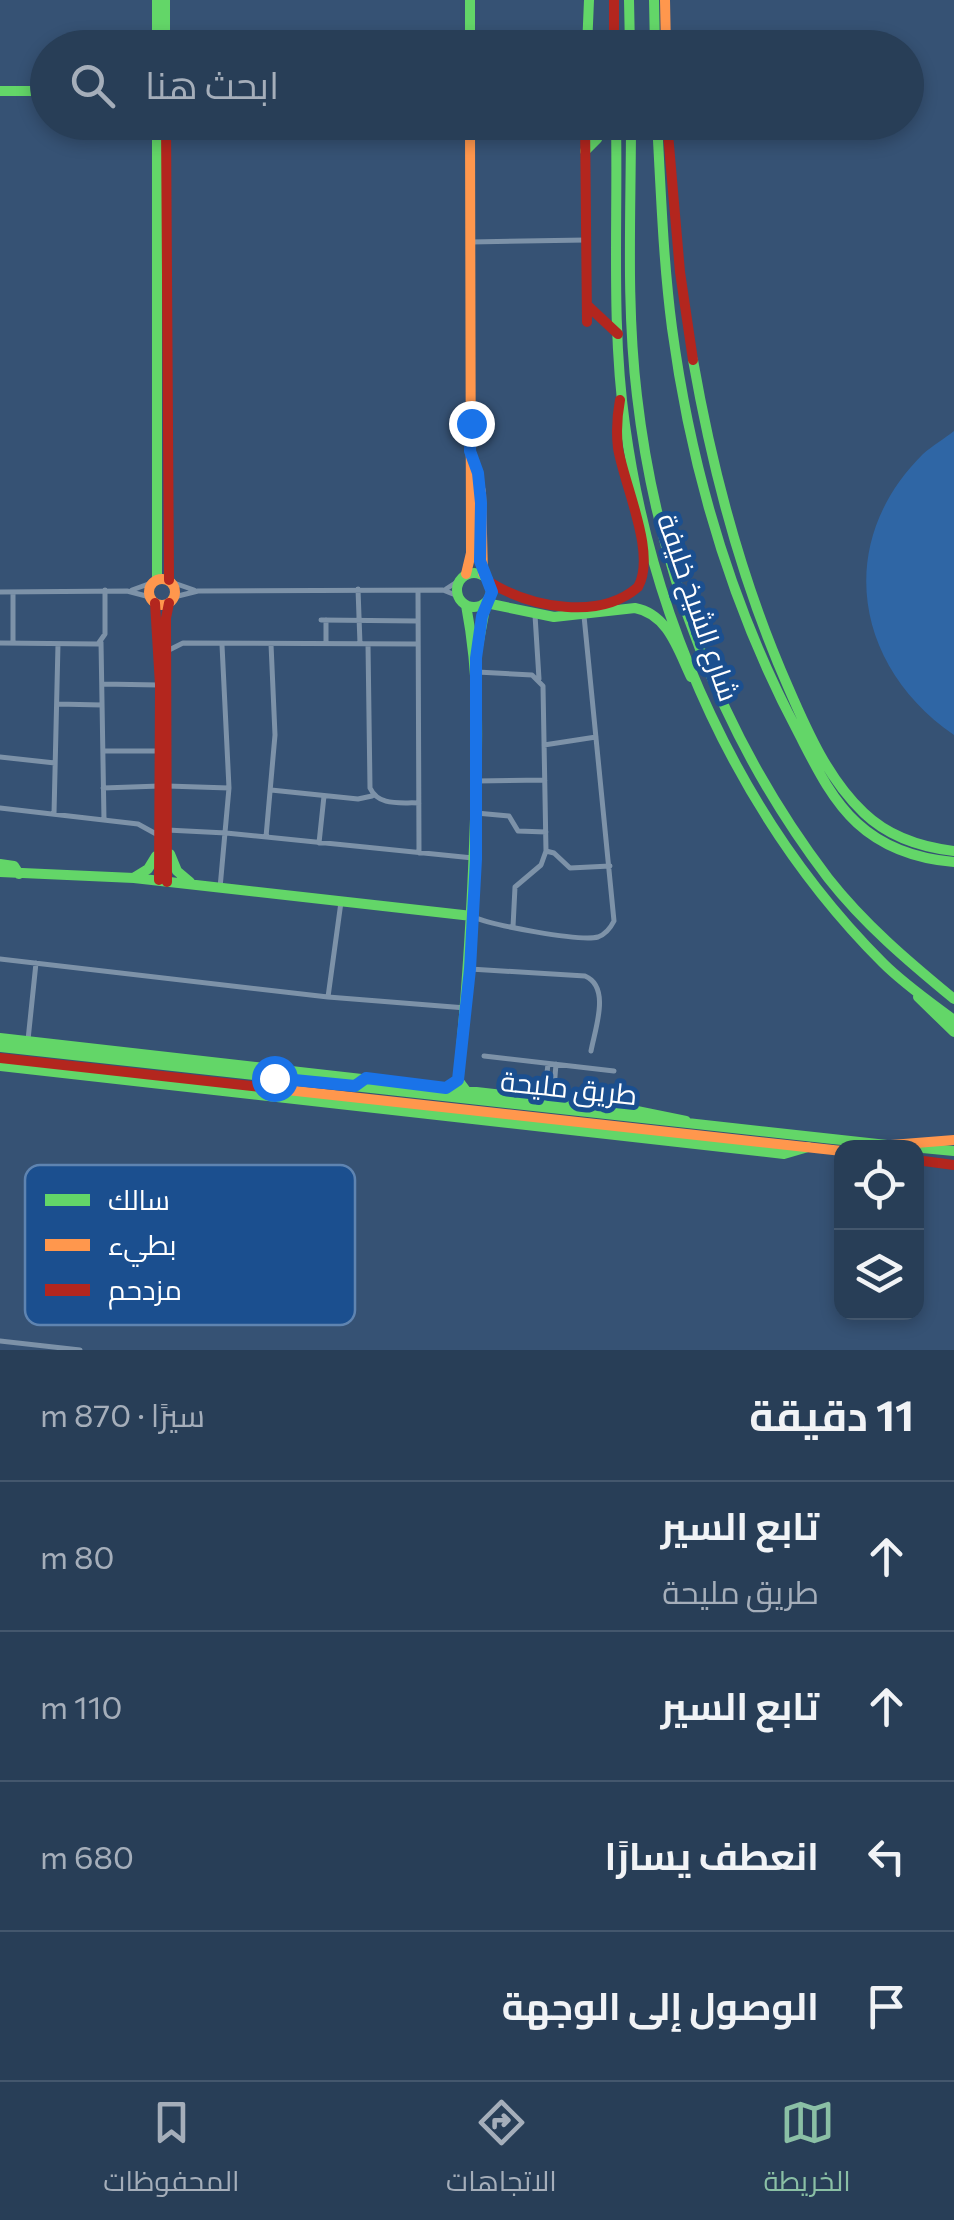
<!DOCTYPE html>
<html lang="ar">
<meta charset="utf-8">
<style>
:root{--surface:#283e57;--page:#30455d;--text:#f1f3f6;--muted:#a5aeba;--line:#44576d;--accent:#8abfa5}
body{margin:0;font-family:Commissioner,Cairo,sans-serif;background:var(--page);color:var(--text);direction:rtl}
.controls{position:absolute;right:30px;bottom:30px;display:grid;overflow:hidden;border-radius:20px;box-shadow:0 5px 15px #0003}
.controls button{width:90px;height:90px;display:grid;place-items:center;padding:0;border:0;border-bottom:2px solid var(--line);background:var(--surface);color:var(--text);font:50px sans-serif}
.stop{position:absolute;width:30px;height:30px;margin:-22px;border:8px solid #1a73e8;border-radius:50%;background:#fff}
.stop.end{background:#1a73e8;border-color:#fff;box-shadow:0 2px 10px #0008}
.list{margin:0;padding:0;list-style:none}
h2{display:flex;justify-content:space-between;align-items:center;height:130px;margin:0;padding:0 40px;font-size:42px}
h2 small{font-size:32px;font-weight:400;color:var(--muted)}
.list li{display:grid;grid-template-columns:65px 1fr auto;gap:30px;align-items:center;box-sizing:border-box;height:150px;padding:0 40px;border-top:2px solid var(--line)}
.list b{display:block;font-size:38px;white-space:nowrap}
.list p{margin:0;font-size:32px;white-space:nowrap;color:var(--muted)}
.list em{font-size:32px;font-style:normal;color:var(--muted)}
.icon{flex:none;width:55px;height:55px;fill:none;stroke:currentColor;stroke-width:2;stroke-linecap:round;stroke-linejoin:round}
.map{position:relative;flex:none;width:954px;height:1350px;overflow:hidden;direction:ltr}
.search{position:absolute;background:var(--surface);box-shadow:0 5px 15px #0003;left:30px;right:30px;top:30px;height:110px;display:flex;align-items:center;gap:25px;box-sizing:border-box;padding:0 35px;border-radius:55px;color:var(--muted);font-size:38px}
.sheet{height:730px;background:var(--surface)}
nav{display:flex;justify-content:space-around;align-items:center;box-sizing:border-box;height:140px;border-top:2px solid var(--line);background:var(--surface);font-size:28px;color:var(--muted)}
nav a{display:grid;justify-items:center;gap:5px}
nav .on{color:var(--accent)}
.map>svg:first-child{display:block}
</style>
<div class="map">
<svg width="954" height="1350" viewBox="0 0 954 1350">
<rect width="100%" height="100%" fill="#365274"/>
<path fill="#2f66a5" d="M954,431V735C855,667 833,543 923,454C932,446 944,439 954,431Z"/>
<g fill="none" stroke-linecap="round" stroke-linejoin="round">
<path stroke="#7d92a8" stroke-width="5" d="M471,242L586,240
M171,582L194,590
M358,589L360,644
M446,589L460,580
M132,590L154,582
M418,591L419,853
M0,592L127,591L150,597
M174,597L198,591L443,590L458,596
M535,615L539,679
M321,620L418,621
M101,642L104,820
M326,642V620
M0,643L98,644L105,634V590
M13,643V592
M368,644L370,788C379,807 401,802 419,803
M167,651L183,643L418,644
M477,672L532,675L543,686L546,851L541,865L515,887L513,927
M102,684L159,685
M57,704L102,705
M544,745L596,737
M103,751H160
M0,757L55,763
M476,781L545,780
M167,786L229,788
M103,788L160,786
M271,790L358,799L372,796
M0,808L138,824L158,835
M476,813L509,816L518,831L546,832
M54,814L58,644
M167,830L226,833L473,858
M266,837L275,735L271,644
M319,843L324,796
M546,851L554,853L570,868L610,866
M220,888L229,788L222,645
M474,917C491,925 580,942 598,937C606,934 610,929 614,921L584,616
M0,959L328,997L466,1008
M470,969L585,976C611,987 595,1029 591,1051
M328,997L341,902
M28,1040L36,963
M484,1056L614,1071
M544,1100L548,1064
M553,1101L556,1064
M0,1341L80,1350"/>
<path stroke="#63d668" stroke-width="10" d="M157,0V48
M165,0V48
M470,0V48
M629,0L630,48
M654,0L655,48
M587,48L589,0
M0,91H48
M157,122V580
M616,122C618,223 611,325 625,425C652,623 741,821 883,963C904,984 930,1002 954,1020
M631,122C631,213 626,305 637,396C657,569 722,739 828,878C864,924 909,962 954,999
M657,122C661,191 663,259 672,328C691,469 732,608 799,734C815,765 831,799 857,823C884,848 918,859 954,862
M585,151L597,139L604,122
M693,360C713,474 742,583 789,689C808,733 829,780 864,813C889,837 920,847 954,851
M457 590a17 17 0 1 1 34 0a17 17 0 1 1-34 0Z
M466,605C480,678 478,746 475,819C472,907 467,993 458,1080L467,1092
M478,646L486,603L554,617L635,608C668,614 678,650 691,677
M170,854L177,871L190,882
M0,864L14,866L19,874
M0,872L134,878L472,916
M135,877L148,869L156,856
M918,997L954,1032
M0,1038L627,1109L686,1121
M0,1047L896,1146
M0,1066L784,1154L808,1147
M912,1147L954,1151"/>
<path stroke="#ff974d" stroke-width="10" d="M665,0L666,48
M472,455L481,492L483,574
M466,574L471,553L470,122
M149 592a13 13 0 1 1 26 0a13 13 0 1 1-26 0Z
M269,1088L842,1151
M891,1145L954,1140"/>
<path stroke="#b3261e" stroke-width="10" d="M614,0V48
M166,122L169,580
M585,122L587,322
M667,122L680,272L693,360
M587,305L618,334
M491,583C531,607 599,621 638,587C657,554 624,485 618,448C616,431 617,416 620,400
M155,603L160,685L159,880
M167,882L166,618L169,603
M0,1058L269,1088
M916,1160L954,1165"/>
</g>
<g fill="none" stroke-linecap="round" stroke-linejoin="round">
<path stroke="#1a73e8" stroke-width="12" d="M274,1078L355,1086L366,1078L446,1088L458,1080L470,969L476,859V658L482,616L492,592L480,561L481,503L478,473L470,451L471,423"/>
</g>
<g text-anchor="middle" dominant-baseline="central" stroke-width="10" stroke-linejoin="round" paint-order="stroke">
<g font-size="28" fill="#fff" stroke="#1b4f8f">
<text transform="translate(699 607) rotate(71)">شارع الشيخ خليفة</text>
<text transform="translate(569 1087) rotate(6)">طريق مليحة</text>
</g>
</g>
<rect x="25" y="1165" width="330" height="160" rx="15" fill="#1b4f8f" stroke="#5f84b1" stroke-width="2.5"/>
<rect x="45" y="1194" width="45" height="12" fill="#63d668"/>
<rect x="45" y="1239" width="45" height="12" fill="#ff974d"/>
<rect x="45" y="1284" width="45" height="12" fill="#b3261e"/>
<g font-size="28" fill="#fff">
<text x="108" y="1210">سالك</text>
<text x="108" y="1255">بطيء</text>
<text x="108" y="1300">مزدحم</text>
</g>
</svg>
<div class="controls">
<button><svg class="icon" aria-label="locate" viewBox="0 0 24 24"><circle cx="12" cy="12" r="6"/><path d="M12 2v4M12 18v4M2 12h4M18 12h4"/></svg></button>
<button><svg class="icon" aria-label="layers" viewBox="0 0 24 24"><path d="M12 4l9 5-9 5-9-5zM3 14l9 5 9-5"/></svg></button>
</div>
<div class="stop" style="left:274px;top:1078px"></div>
<div class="stop end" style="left:471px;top:423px"></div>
<div class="search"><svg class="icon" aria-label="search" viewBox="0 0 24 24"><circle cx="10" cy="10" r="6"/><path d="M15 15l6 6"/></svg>ابحث هنا</div>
</div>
<section class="sheet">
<h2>11 دقيقة<small>سيرًا · 870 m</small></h2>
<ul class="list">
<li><svg class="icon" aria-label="ahead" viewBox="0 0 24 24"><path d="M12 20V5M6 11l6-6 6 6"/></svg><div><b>تابع السير</b><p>طريق مليحة</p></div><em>80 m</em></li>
<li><svg class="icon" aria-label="ahead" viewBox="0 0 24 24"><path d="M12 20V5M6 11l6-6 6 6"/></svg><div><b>تابع السير</b></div><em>110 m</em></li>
<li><svg class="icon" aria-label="left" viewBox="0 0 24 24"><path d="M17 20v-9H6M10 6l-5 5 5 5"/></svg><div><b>انعطف يسارًا</b></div><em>680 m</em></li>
<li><svg class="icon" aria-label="arrive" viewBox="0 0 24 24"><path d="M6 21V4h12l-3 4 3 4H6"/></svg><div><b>الوصول إلى الوجهة</b></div></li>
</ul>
</section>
<nav>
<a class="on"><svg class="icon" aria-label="map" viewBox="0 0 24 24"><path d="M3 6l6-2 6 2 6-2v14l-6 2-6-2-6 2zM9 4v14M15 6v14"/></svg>الخريطة</a>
<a><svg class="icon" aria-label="directions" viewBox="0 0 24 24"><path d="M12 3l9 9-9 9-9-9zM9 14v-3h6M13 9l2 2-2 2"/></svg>الاتجاهات</a>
<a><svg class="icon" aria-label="saved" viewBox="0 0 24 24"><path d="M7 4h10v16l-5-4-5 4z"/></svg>المحفوظات</a>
</nav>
